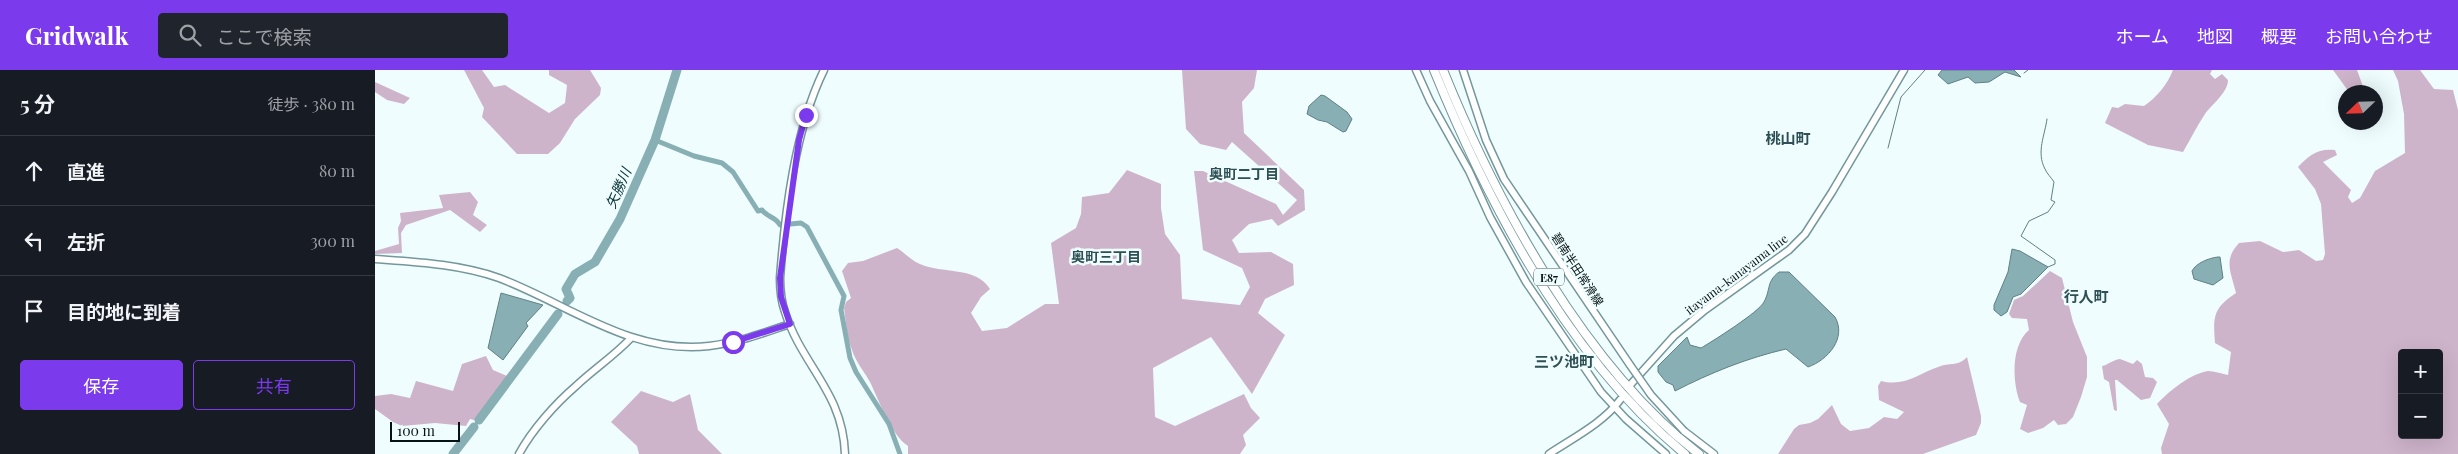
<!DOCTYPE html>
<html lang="ja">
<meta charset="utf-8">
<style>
:root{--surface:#171b24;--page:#20242c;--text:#f1f3f6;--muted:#9ea1a6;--line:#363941;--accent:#7c3aed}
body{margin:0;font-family:"Playfair Display","Noto Sans JP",serif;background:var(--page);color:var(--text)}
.controls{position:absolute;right:15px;bottom:15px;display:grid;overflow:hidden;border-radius:5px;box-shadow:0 5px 20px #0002}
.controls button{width:45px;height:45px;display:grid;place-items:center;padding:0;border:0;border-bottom:1px solid var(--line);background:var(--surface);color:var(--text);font:25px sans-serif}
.compass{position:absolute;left:1963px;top:15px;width:45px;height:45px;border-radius:50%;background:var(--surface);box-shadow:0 5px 20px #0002;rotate:247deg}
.scale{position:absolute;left:15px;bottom:12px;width:70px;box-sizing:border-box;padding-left:5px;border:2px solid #061315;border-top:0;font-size:14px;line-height:18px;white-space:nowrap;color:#061315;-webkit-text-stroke:4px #effdff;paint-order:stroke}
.stop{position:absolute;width:15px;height:15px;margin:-11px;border:4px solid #7c3aed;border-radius:50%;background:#fff}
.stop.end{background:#7c3aed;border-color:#fff;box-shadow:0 1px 5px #0008}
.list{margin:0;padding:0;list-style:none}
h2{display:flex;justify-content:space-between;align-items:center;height:65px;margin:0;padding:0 20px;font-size:21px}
h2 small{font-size:16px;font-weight:400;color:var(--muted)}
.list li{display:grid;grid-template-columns:32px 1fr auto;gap:15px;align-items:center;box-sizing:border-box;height:70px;padding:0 20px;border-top:1px solid var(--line)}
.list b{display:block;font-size:19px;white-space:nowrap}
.list em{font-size:16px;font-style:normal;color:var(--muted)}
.actions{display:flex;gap:10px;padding:15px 20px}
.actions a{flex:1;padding:11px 0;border:1px solid var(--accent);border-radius:5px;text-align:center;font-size:18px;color:var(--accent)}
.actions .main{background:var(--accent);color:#fff}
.icon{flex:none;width:28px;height:28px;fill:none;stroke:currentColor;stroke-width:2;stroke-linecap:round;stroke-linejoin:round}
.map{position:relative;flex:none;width:2083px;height:384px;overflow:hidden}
header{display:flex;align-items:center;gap:30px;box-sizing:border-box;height:70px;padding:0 25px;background:var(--accent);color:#fff}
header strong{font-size:24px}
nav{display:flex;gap:28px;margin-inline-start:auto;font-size:18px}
.search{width:350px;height:45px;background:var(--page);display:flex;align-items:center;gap:12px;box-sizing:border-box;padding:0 18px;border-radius:5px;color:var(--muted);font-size:19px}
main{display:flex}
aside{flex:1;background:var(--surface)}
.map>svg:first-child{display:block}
</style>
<header>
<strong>Gridwalk</strong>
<div class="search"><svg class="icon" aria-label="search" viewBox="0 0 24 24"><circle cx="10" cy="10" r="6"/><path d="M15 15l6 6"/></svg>ここで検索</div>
<nav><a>ホーム</a><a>地図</a><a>概要</a><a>お問い合わせ</a></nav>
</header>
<main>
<aside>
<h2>5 分<small>徒歩 · 380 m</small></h2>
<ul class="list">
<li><svg class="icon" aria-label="ahead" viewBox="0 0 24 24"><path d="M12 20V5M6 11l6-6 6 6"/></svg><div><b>直進</b></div><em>80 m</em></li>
<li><svg class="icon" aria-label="left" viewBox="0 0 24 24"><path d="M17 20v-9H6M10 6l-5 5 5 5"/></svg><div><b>左折</b></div><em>300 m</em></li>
<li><svg class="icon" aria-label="arrive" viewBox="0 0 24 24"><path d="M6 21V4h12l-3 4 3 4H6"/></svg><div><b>目的地に到着</b></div></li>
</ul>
<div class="actions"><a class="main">保存</a><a>共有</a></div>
</aside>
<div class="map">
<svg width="2083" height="384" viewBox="0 0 2083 384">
<rect width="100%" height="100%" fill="#effdff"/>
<path fill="#ceb4cb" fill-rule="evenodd" d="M89,0H107L119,17L130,15L174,43L190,33L192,15L174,5V0H215L226,18L225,25L200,49L185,73L173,84H142L107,47L109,38Z
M807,0H882L879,18L867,32L869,63L929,120L930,140L903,156L897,149L874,154L857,170L864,183L896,182L918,194L919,215L890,229L883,243L910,265L877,324L836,267L778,298L780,347L800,356L869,324L876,338L885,348L868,365L871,375L865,384H533V376C517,366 504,331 496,314C490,302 481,293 477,280C472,267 471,252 469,238L471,232L476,228L467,201L473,193L488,191L522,178C530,183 537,191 545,194C567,204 601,196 615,219L606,227L596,243L607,261L632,258L670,234H684L676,173L701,158L706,144L707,127L734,123L752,100L786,114V138L790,164L805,185L807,229L865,235L875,217L867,198L828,180L819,101H828L901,134L908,145L922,130L857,72L851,80L825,74L811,59Z
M1798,0H1837L1835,4L1840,9L1847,4L1853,10C1853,23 1836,35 1830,44C1822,56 1815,70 1808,82L1773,75L1730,53L1737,37L1743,38L1750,34L1769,36C1782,27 1792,15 1798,0Z
M1958,0H1982L1990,22H1974Z
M2018,0H2045L2059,19L2078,20L2083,40V384H1787L1786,378L1794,354L1782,334C1794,321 1815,304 1833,301C1839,301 1848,304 1853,305L1856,282L1840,273C1838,247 1838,238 1861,223C1856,202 1848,190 1864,173L1885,171L1908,182L1924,180L1941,191L1948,190L1950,184L1946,134L1940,119L1923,97C1934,85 1943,78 1960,80L1962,85L1948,92L1976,120L1973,127L1977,133L1985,128L2000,101L2030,83L2029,44L2023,11ZM2027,283H2064V365H2027Z
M0,12L35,28L29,34L12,30L0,22Z
M95,122L103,132L98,145L112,155L105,162L75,140L31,155L26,163L27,183L0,184V181L24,174L23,158L26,151L25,143L68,138L64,125Z
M1675,201L1687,208L1698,252L1712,287V307L1706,327L1698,347L1691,354L1683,355L1679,350L1668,358L1653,363L1645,359L1652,335L1645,332C1637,312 1636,275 1654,260L1652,249L1637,248L1634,244L1639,230L1648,226Z
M111,286L118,300L137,308L107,352L95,349L91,356L60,353L27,356L18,352L0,339V326L16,324L35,328L41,311L78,321L87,294Z
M1592,287L1606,346V353L1601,365L1548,384H1403L1419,359L1424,355L1435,353L1443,349L1457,335L1466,354L1475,361L1494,358L1509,347L1522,349L1529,342L1504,330L1503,316L1506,311C1529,317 1543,304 1563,297C1575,292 1583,297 1592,287Z
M1745,289L1758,294L1762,290L1767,294L1770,307L1778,308L1782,312L1775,328L1766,330L1742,310H1740L1742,341L1739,340L1734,312L1729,309L1727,296C1733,295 1737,290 1745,289Z
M266,321L298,332L315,324L323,360L347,384H264L262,376L236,352Z"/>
<path fill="#87afb4" stroke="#608084" d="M1567,0H1639L1646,7L1630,2L1614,12L1600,13L1593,7L1573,14L1563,5Z
M946,25L950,26L972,42L977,49L971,61L968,62L952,52L943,50L932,44L934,36Z
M1637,179L1645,181L1673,197L1646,224L1638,227L1632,242L1626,246L1619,240V235L1633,202Z
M1843,187H1845L1848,208L1838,215L1819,209L1817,201C1821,193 1834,188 1843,187Z
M1404,202H1414L1460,247C1472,268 1453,290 1433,297L1411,279C1372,288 1335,303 1300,321L1298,315L1291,312L1283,302V296L1312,267L1315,275L1326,278C1338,271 1384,242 1389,232C1396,219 1391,212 1404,202Z
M126,223L168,235L151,253L153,256L128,290L113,278Z"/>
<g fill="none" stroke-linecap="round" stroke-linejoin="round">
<path stroke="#608084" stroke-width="1" d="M1649,3L1653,0
M1672,49C1670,65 1661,82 1670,99C1672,104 1676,107 1679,112L1676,130L1680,132L1673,142L1654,151L1646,166L1680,190V194L1673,197
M1513,78L1526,27L1550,0"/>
<path stroke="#87afb4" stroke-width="5" d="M280,70L319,86L347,93L358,102L383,141L387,140C392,147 401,147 405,155L426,153L432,157L469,226L466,240L475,288L481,302L514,354L525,384"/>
<path stroke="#87afb4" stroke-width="9" d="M192,231L195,228L191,219L200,204L220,192L245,149L280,70L302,0
M104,350L183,244
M78,384L99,357"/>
<defs>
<path id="secondary" d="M449,0C420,59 410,142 405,208C405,220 406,231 410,242C427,296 468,322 470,384
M1041,0L1055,31L1094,101L1115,147L1151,212L1226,322L1251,349L1291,384
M1088,0L1111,70L1129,109L1255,295
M0,189C41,192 84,194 124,208C193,234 256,285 334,276C362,273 388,263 415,254
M1256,314L1299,266L1330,240L1414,180L1430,164L1457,122L1529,0
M1309,361L1339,384
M144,384C157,360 180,334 201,316C219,299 239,286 256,268
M1174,384C1198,368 1228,353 1245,330"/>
<path id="highway" d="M1059,0C1114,135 1196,291 1310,384
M1068,0C1121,131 1210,297 1324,384"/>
</defs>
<use href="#secondary" stroke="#74979b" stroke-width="9"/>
<use href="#highway" stroke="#74979b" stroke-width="10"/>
<use href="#secondary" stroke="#fff" stroke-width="6"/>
<use href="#highway" stroke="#fff" stroke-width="8"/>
<defs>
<path id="secondary-bridge" d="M1255,295L1276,325L1309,361"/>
</defs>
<use href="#secondary-bridge" stroke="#74979b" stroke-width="9" stroke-linecap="butt"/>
<use href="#secondary-bridge" stroke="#fff" stroke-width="6"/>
</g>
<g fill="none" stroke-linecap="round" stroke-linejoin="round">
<path stroke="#7c3aed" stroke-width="6" d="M358,272L415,254L406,227L405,208L424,70L431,45"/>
</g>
<g text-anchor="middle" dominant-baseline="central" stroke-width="5" stroke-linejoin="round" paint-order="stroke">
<rect fill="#effdff" stroke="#4c595b" stroke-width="1" x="1159" y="198.5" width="30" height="17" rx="4"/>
<g font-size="11" font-weight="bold" fill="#061315">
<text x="1174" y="207">E87</text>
</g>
<g font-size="12" fill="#061315" stroke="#effdff">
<text transform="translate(1203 199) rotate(57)">碧南半田常滑線</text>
<text transform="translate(1361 204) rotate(-37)">itayama-kanayama line</text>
</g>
<g font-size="14" font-weight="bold" fill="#2e4f53" stroke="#effdff">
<text x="869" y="103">奥町二丁目</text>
<text x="731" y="186">奥町三丁目</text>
</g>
<g font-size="14" font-style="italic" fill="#073135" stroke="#effdff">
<text transform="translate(243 118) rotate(-66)">矢勝川</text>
</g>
<g font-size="15" font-weight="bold" fill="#2e4f53" stroke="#effdff">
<text x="1413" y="68">桃山町</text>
<text x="1711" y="226">行人町</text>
<text x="1189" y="291">三ツ池町</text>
</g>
</g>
</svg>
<div class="controls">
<button>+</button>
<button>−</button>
</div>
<svg class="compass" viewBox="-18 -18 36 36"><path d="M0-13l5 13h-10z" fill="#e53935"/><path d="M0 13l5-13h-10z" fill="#9ea1a6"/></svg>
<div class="scale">100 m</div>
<div class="stop" style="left:358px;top:272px"></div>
<div class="stop end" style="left:431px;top:45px"></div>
</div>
</main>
